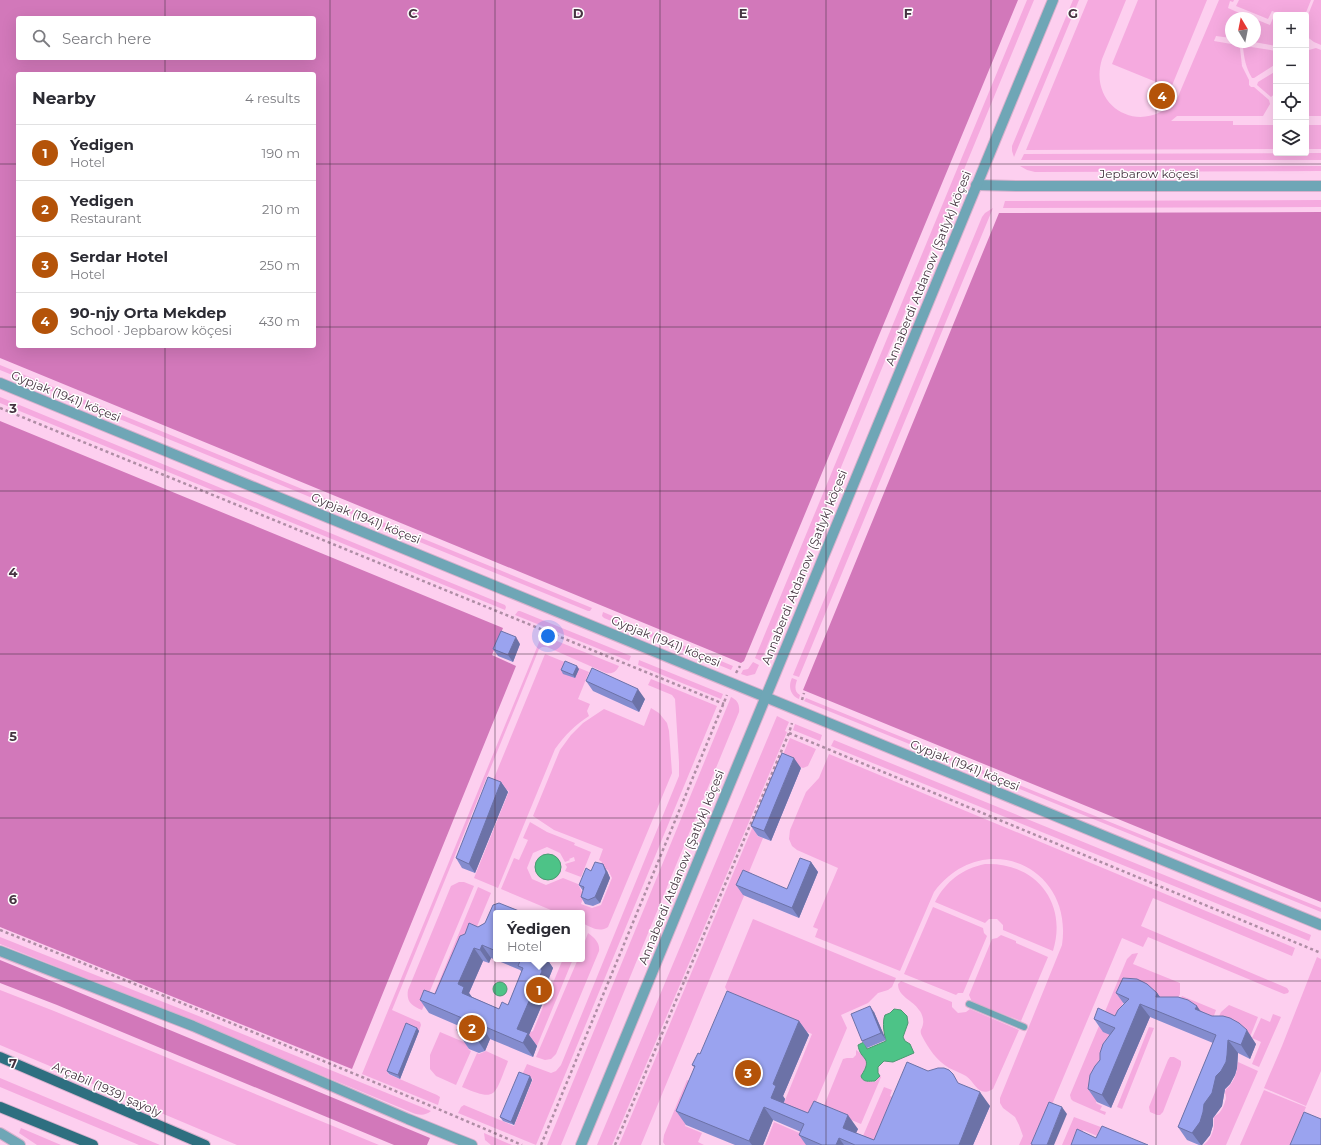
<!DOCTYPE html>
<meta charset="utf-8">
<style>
:root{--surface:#fff;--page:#f7f7f7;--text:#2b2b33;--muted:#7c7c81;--line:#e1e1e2;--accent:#b45309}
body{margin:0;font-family:Montserrat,sans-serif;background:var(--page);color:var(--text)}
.controls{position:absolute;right:12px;top:12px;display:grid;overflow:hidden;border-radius:4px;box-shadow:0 4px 16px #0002}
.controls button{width:36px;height:36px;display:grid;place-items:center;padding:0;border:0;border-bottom:1px solid var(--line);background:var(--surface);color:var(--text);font:20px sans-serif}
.compass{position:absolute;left:1225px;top:12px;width:36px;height:36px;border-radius:50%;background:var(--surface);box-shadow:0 4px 16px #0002;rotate:350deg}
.you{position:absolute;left:548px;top:636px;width:14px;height:14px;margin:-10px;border:3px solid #fff;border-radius:50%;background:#1a73e8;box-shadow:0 0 0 6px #1a73e833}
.badge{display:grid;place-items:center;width:26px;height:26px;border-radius:50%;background:var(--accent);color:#fff;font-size:13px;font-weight:700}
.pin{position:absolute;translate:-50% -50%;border:2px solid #fff;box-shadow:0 1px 4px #0006}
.popup{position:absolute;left:493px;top:910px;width:92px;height:52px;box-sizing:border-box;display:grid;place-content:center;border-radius:4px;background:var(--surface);filter:drop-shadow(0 1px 3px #0005);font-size:13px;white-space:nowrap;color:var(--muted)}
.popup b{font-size:15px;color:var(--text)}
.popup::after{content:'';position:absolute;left:50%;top:100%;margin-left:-8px;border:8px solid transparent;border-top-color:var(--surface)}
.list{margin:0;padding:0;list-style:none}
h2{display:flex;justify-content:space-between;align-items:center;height:52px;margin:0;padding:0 16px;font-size:17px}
h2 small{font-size:13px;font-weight:400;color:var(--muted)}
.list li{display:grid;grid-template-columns:26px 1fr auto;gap:12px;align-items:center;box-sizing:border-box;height:56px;padding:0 16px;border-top:1px solid var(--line)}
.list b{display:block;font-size:15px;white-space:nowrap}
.list p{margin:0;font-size:13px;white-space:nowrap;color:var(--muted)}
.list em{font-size:13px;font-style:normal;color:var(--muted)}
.icon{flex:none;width:22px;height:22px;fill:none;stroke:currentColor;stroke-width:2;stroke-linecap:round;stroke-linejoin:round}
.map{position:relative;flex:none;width:1321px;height:1145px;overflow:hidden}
.search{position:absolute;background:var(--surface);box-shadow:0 4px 16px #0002;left:16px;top:16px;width:300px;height:44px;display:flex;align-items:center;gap:10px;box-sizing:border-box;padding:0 14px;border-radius:4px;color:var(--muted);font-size:15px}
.panel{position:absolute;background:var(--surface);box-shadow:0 4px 16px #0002;left:16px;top:72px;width:300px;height:276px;border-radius:4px}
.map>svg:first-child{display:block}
</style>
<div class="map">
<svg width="1321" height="1145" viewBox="0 0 1321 1145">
<rect width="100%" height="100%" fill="#fdcfef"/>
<path fill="#f5aadf" d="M1027,0H1034L761,661L755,658Z
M1073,0H1079L1014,157L1012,151V146Z
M1088,0H1126L1102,59C1087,108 1143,138 1177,99L1219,0H1234L1233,2L1230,1L1228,8L1246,16L1245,18H1231V38L1216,36L1214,41L1237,45L1240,48L1242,66L1249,80V85L1251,87H1254L1269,100L1270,104L1263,116H1177L1171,121H1233V125H1276V149L1026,150Z
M1138,0H1207L1171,88L1112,64Z
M1239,0H1311L1305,15H1282L1272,11L1268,19L1236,6Z
M1314,0H1321V45L1314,42L1306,36V20Z
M1274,16L1276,17V46L1254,42H1255V19L1270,25Z
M1245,46L1276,51V64L1254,78H1252C1246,68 1244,58 1243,47Z
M1316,48L1321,50V116H1306V54L1309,50Z
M1276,71C1276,79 1279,92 1271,97L1257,85L1258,82Z
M1306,125H1321V149H1306Z
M1321,153V160H1021L1024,154Z
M1020,166H1321V171L1035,172L1027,170Z
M1321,200V207L1003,208L1005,201Z
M993,208L799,677L793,675L982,217L985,213Z
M0,365L592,608L590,611H588L0,370Z
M0,397L505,605L506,607L505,610L0,403Z
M518,611H520L631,656L629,661L515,615Z
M603,612L733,666L731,670L604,618L602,616Z
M542,635L619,666C616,672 613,674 606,673L547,647H542L539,649L392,1010L417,1021L420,1022L421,1025L419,1031L408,1026L388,1074L437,1095L440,1097L438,1105L362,1074Z
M545,654L589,672L578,699L590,704L587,711L589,716C575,725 565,735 555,749L498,888L474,878L509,791L492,783Z
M639,660L723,694L721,699L638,665Z
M753,662L759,665L755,674L747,676L741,674L743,670L748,669Z
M792,678L797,680C795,686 794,692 800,695L799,699C790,695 788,686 792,678Z
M651,679L717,706L536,1145L458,1113L461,1107L464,1105L514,1126L533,1079L522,1075L527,1064L551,1073L556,1071L561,1065L679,776V762L675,699L672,695L648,685Z
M731,697C737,700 740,704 739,712L561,1145H547Z
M806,698L1321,908V912L804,701Z
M651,708L659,713L667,723L669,731L672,773L608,927C599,933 591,927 582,923V913H558L501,889L514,858L519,860L528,840L523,838L530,822L547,832L575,843L574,845L591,852L581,877L565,871L567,867L565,864L575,861L574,857L569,859L570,860L565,862L560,853L547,847L533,853L527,868L532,879L546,885L563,878L578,884L584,896L581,904L592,908L601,905L612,878L608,870L600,867L602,862L599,860L603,849L554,830L533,816L560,750L571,735L583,723L604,709L644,726Z
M777,716L789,722L785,731L787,732L612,1145H597Z
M795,724L822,735L820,741L793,730Z
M790,738L816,749L808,766L803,768L788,763L757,836L763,838L749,872L752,873L743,895L744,896L641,1145H619Z
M834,740L1311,935L1309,941L831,746Z
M829,754L1295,948L1292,956L1153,898L1141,926L1287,988L1289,991L1288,993L1284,994L1148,937L1143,947L1122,938L1035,1145H1019L1023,1136L1019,1125L1015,1117L1003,1108L1000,1103V1098L1062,945C1074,865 982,827 934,892L900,971L815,937L818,929L813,927L838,868L797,850L792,846L789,839L790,830L806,792L819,778Z
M985,864C1035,862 1068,902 1053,951L1003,930V925L997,919H989L985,923L935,902C946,881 962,869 985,864Z
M459,882H464L474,886L422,1010C412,1006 406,1002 408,990L451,886Z
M478,887L491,893L448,996L431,1001Z
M933,907L983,928L984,933L987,936L963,993H958L956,995L904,974Z
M753,919L896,978L892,987L888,990L878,993L868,1003L841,1015L847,1028L808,1121L781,1110L812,1034L737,1003L727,991L725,987Z
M588,933C595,938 600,943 599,951L556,1054L551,1059L545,1060L536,1057L578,959H582V949Z
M1001,935L1016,941V943L1048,957L1021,1021L972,1002L969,995L992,939L997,938Z
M0,937L196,1015L431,1111C425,1116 419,1115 413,1113L194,1022L0,944Z
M1138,953L1133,964L1180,983V994L1174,1007L1129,988L1119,1013L1096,1103L1102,1106L1100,1110L1106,1112L1105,1115L1073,1101L1071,1099L1070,1095L1127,959L1132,954Z
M1317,957L1321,959V1071L1306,1106L1264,1088L1282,1046Z
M563,959H573L537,1046L525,1040L527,1034L533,1031Z
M901,981L952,1002V1007L958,1013L966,1012L970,1009L1019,1030L993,1089C978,1098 976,1083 966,1076C961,1073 955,1071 949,1068C937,1061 928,1048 922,1036C919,1030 922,1030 923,1024C924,1020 922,1013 919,1010C913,1000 898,997 898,984Z
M0,990L54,1011L379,1145H237L0,1045Z
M1182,996L1216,1010L1211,1024L1176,1009Z
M1229,1005L1258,1017L1250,1037L1215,1025L1221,1012Z
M1273,1014L1281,1017L1259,1067L1252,1064L1261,1042L1252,1038L1261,1018L1270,1022Z
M1149,1027L1154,1028L1122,1109L1117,1107Z
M440,1032L466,1043L469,1050L471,1051L456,1085L436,1076L430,1069V1055Z
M856,1050C869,1059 868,1064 861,1076C863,1083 869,1082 875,1082L880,1076L881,1077L861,1124L823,1108L843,1059L847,1058H853L856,1055Z
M486,1051L508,1061L507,1064C494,1096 497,1102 462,1087L477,1053L479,1054Z
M1170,1057H1174L1181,1061V1065L1163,1112L1160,1115H1157L1150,1112L1149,1107L1168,1060Z
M1238,1062L1258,1071L1226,1145H1203C1209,1142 1214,1132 1214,1124C1214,1121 1213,1118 1215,1116C1216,1115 1217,1115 1218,1114C1222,1111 1225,1103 1226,1098C1226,1094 1224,1093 1226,1089C1228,1087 1228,1088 1230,1085C1236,1078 1237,1070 1238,1062Z
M0,1078L160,1145H139L0,1087Z
M687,1080L701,1086L685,1126L702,1133L698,1142L704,1145H665L663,1142L664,1135Z
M884,1087L892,1090L890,1096L904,1101L885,1145L860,1143Z
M1264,1090L1306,1107L1290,1145H1240Z
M1074,1117L1106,1129L1102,1138L1083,1130L1077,1145H1062Z
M774,1122L811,1138L808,1145H765Z
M21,1128L61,1145H37L19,1133Z
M484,1133L512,1145H491L485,1140Z"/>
<path fill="#d278ba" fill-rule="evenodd" d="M0,0H1018L744,661L741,663L0,358ZM18,18H314V58H18ZM18,74H314V346H18Z
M1321,212V902L803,690L999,213Z
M0,421L503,628L492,655L516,666L352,1069L0,927Z
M0,960L66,987L430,1138L427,1145H394L57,1005L0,983Z"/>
<path fill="#4dc387" stroke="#4b9872" d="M535 867a13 13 0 1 1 26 0a13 13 0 1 1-26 0Z
M493 989a7 7 0 1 1 14 0a7 7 0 1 1-14 0Z
M894,1009L901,1010L907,1016L908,1023L903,1037L905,1041L910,1044L914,1053L893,1062L884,1061L878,1067V1073L880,1076L875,1081C869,1081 863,1083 861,1076C874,1056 860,1061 858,1045L864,1042L867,1049L886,1041C884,1034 882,1022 885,1015L890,1013Z"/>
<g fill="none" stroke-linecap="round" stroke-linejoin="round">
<defs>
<path id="service" d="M969,1004L1024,1027"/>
<path id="minor" d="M976,185L1016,186H1321
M0,383L1321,925
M0,1133L20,1145"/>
<path id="tertiary" d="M0,951L193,1026L408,1119L472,1145
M581,1145L1053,0"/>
<path id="primary" d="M0,1057L205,1145
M0,1107L93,1145"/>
</defs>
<use href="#service" stroke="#d8b0cc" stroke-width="8"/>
<use href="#minor" stroke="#d8b0cc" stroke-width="12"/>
<use href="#tertiary" stroke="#d8b0cc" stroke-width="12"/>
<use href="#primary" stroke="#d8b0cc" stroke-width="12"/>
<path stroke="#af8da5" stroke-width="2.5" stroke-dasharray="3 3" stroke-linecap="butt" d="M0,408L724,704
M736,673L740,666
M802,700L804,693
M789,733L1321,953
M0,930C175,1000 349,1070 522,1145
M541,1145L727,695
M615,1145L789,733L792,723"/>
<use href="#service" stroke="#6fa6b6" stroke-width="6"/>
<use href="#minor" stroke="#6fa6b6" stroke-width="10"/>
<use href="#tertiary" stroke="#6fa6b6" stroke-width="10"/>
<use href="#primary" stroke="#2e6f80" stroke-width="10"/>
</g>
<path fill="#848cce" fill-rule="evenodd" d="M520,644L513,662L498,656L493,649Z
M579,669L575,678L563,674L561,670Z
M586,681L645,699L639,712L593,691Z
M801,768L771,841L758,836L751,826Z
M501,782L508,792L475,873L462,868L456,858Z
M811,862L818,872L799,918L743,895L736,885L787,889Z
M591,871H607L610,878L600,903L593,906L585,904L581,897L583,891L579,885Z
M496,913V959H547L553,968L549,978L551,984L529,1035L537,1046L533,1057L490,1039L485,1051L479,1053L469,1049L460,1036L459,1026L429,1013L420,1000L435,994L478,927L485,923ZM491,958L520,970L522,972L508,1005L499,1009L472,997L469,993L483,961L489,963Z
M1116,993H1157L1160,997L1201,1011L1256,1044L1250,1059L1238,1053L1237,1068L1235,1075L1230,1084L1225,1089L1222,1106L1213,1118V1125L1210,1135L1202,1145H1199L1187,1140L1178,1127L1213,1043L1150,1017L1111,1108L1097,1102L1088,1089L1110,1035L1103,1032L1094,1019L1115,1016L1124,1004Z
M874,1012L886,1040L867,1048L862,1041Z
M799,1021L809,1035L783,1096L785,1099L784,1103L808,1113L858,1129L856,1133L874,1140L960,1084L990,1106L973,1145H806L799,1135L801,1132L773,1120L763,1145H735L686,1125L676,1111L695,1068L692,1065L700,1054Z
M417,1028L419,1031L400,1079L389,1074L387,1071Z
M530,1076L532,1080L514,1125L503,1121L500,1117Z"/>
<path fill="#6c72a7" d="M516,637L520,644L513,662L508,655Z
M577,666L579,669L575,678L573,675Z
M638,689L645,699L639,712L632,702Z
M794,758L801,768L771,841L764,831Z
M501,782L508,792L475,873L469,864Z
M811,862L818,872L799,918L792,908Z
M603,864L607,871L610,878L600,903L595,897Z
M482,945L491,958L489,963L480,950Z
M474,948L483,961L469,993L474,1000L462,993L458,984Z
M542,959H547L553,968L549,978L551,984L529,1035L537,1046L533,1057L523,1043L517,1029Z
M1157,993L1167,1006L1156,997Z
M1140,1004L1150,1017L1111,1108L1102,1095Z
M870,1006L874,1012L886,1040L881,1033Z
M1197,1006L1206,1019L1195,1009Z
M799,1021L809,1035L783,1096L785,1099L780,1111L771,1098L773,1084Z
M481,1025L490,1039L485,1051L476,1038Z
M417,1028L419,1031L400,1079L398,1075Z
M1247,1030L1256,1044L1250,1059L1241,1045Z
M1228,1040L1238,1053L1237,1068L1235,1075L1230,1084L1225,1089L1222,1106L1213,1118V1125L1210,1135L1202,1145H1201L1192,1133L1204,1104Z
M530,1076L532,1080L514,1125L511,1122Z
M980,1092L990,1106L973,1145H959Z
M764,1107L773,1120L763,1145H752L749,1141Z
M1062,1107L1067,1114L1054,1145H1047Z
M848,1115L858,1129L852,1141L843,1128Z
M839,1138L844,1145H836Z"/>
<path fill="#9aa3ef" stroke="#6c72a7" d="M501,631L516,637L508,655L493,649Z
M565,661L577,666L573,675L561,670Z
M592,668L638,689L632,702L586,681Z
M782,753L794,758L764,831L751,826Z
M488,777L501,782L469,864L456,858Z
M800,858L811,862L792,908L736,885L743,870L787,889Z
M595,862L603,864L606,872L595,897L588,900L581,897L584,887L579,885L586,868L591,871Z
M499,903L524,913H496V951L482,945L480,950L474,948L458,984L464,987L462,993L499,1009L502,1002L508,1005L523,968L518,966L520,961L516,959H542L540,965L542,971L517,1029L528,1033L523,1043L481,1025L476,1038L469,1040L460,1036L457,1030L462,1018L420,1000L424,990L435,994L460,936L465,934L469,923L478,927L485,923L493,905Z
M1123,978L1137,979L1147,984L1157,993L1156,997H1178L1188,1000L1197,1006L1195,1009L1212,1016H1223L1230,1018L1239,1023L1247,1030L1241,1045L1228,1040L1227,1055L1226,1062L1221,1071L1216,1076L1212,1093L1204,1104L1203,1112L1200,1122L1192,1133L1178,1127L1216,1035L1140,1004L1102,1095L1088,1089L1090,1075L1095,1066L1100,1060V1053L1103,1044L1115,1028L1094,1019L1098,1008L1115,1016L1118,1010L1129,999L1116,993Z
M727,991L799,1021L773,1084L776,1086L771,1098L808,1113L814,1101L848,1115L843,1128L874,1140L907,1062L928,1071L938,1068H944L949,1070L953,1074L958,1083L980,1092L959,1145H855L839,1138L836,1145H822L799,1135L804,1124L764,1107L749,1141L676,1111L695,1066L692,1065L698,1053L700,1054Z
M870,1006L881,1033L862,1041L851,1014Z
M406,1023L417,1028L398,1075L387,1071Z
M519,1072L530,1076L511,1122L500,1117Z
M1049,1102L1062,1107L1047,1145H1033L1031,1144Z
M1304,1112L1321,1119V1145H1290Z
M1102,1126L1148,1145H1071L1077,1129L1096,1138Z"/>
<path fill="none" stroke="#463441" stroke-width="1" stroke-opacity="0.55" d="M165,0V18M330,0V1145M495,0V1145M660,0V1145M826,0V1145M991,0V1145M1156,0V1145M165,58V74M0,164H18M314,164H1321M0,327H18M314,327H1321M165,346V1145M0,491H1321M0,654H1321M0,818H1321M0,981H1321"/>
<g text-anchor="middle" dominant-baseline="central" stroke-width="3" stroke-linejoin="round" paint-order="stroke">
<g font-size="12" fill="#463441" stroke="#fff">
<text x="1149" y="173">Jepbarow köçesi</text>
<text transform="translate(928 268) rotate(-68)">Annaberdi Atdanow (Şatlyk) köçesi</text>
<text transform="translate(66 396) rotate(22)">Gypjak (1941) köçesi</text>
<text transform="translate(366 518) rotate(22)">Gypjak (1941) köçesi</text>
<text transform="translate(804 567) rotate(-68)">Annaberdi Atdanow (Şatlyk) köçesi</text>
<text transform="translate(666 641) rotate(22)">Gypjak (1941) köçesi</text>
<text transform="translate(965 765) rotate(22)">Gypjak (1941) köçesi</text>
<text transform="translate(681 867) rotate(-68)">Annaberdi Atdanow (Şatlyk) köçesi</text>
<text transform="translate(107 1089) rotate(24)">Arçabil (1939) şaýoly</text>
</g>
</g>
<g font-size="13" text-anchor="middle" font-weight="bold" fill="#463441" stroke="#fff" stroke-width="3" stroke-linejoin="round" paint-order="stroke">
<text x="413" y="18">C</text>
<text x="578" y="18">D</text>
<text x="743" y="18">E</text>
<text x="908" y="18">F</text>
<text x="1073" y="18">G</text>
<text x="13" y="413">3</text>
<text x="13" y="577">4</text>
<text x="13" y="741">5</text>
<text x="13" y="904">6</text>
<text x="13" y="1068">7</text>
</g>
</svg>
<div class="controls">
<button>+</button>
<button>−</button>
<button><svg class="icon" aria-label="locate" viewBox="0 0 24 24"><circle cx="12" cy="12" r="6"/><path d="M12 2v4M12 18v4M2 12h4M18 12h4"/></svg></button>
<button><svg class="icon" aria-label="layers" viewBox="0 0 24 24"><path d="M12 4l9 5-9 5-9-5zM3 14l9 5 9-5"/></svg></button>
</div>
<svg class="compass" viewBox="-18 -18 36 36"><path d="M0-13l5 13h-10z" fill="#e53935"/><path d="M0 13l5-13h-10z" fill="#7c7c81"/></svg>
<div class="you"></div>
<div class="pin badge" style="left:539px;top:990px">1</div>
<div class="popup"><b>Ýedigen</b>Hotel</div>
<div class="pin badge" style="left:472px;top:1028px">2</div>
<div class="pin badge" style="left:748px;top:1073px">3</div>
<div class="pin badge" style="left:1162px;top:96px">4</div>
<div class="search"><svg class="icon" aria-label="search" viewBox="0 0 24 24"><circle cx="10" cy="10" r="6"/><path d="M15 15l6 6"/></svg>Search here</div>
<section class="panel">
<h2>Nearby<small>4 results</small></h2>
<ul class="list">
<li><span class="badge">1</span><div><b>Ýedigen</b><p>Hotel</p></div><em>190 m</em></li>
<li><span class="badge">2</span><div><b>Yedigen</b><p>Restaurant</p></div><em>210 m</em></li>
<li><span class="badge">3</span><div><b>Serdar Hotel</b><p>Hotel</p></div><em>250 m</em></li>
<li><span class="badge">4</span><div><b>90-njy Orta Mekdep</b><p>School · Jepbarow köçesi</p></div><em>430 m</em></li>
</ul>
</section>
</div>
